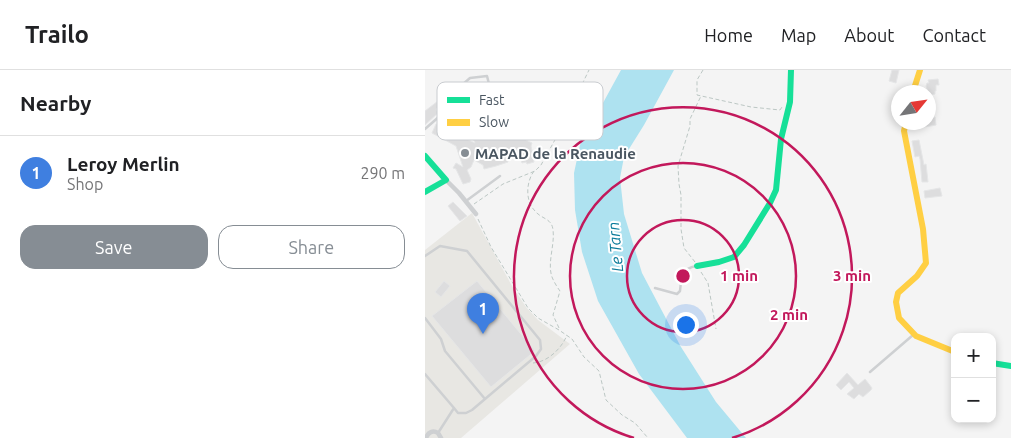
<!DOCTYPE html>
<meta charset="utf-8">
<style>
:root{--surface:#fff;--page:#f6f6f6;--text:#202124;--muted:#757577;--line:#e0e0e0;--accent:#868d94}
body{margin:0;font-family:Ubuntu,sans-serif;background:var(--page);color:var(--text)}
.controls{position:absolute;right:15px;bottom:15px;display:grid;overflow:hidden;border-radius:10px;box-shadow:0 2px 8px #0003}
.controls button{width:45px;height:45px;display:grid;place-items:center;padding:0;border:0;border-bottom:1px solid var(--line);background:var(--surface);color:var(--text);font:25px sans-serif}
.compass{position:absolute;left:466px;top:15px;width:45px;height:45px;border-radius:50%;background:var(--surface);box-shadow:0 2px 8px #0003;rotate:60deg}
.you{position:absolute;left:260px;top:254px;width:18px;height:18px;margin:-12px;border:4px solid #fff;border-radius:50%;background:#1a73e8;box-shadow:0 0 0 8px #1a73e833}
.badge{display:grid;place-items:center;width:32px;height:32px;border-radius:50%;background:var(--accent);color:#fff;font-size:16px;font-weight:700}
.pin{position:absolute;translate:-50% -41px;filter:drop-shadow(0 1px 2px #0008)}
.pin::after{content:'';position:absolute;top:26px;width:18px;height:15px;background:inherit;clip-path:polygon(0 0,100% 0,50% 100%)}
.list{margin:0;padding:0;list-style:none}
h2{display:flex;justify-content:space-between;align-items:center;height:65px;margin:0;padding:0 20px;font-size:21px}
h2 small{font-size:16px;font-weight:400;color:var(--muted)}
.list li{display:grid;grid-template-columns:32px 1fr auto;gap:15px;align-items:center;box-sizing:border-box;height:75px;padding:0 20px;border-top:1px solid var(--line)}
.list b{display:block;font-size:19px;white-space:nowrap}
.list p{margin:0;font-size:16px;white-space:nowrap;color:var(--muted)}
.list em{font-size:16px;font-style:normal;color:var(--muted)}
.actions{display:flex;gap:10px;padding:15px 20px}
.actions a{flex:1;padding:11px 0;border:1px solid var(--accent);border-radius:15px;text-align:center;font-size:18px;color:var(--accent)}
.actions .main{background:var(--accent);color:#fff}
.map{position:relative;flex:none;width:586px;height:368px;overflow:hidden}
header{display:flex;align-items:center;gap:30px;box-sizing:border-box;height:70px;padding:0 25px;background:var(--surface);border-bottom:1px solid var(--line)}
header strong{font-size:24px}
nav{display:flex;gap:28px;margin-inline-start:auto;font-size:18px}
main{display:flex}
aside{flex:1;background:var(--surface)}
.map>svg:first-child{display:block}
</style>
<header>
<strong>Trailo</strong>
<nav><a>Home</a><a>Map</a><a>About</a><a>Contact</a></nav>
</header>
<main>
<aside>
<h2>Nearby<small></small></h2>
<ul class="list">
<li><span class="badge" style="background:#3f7fe0">1</span><div><b>Leroy Merlin</b><p>Shop</p></div><em>290 m</em></li>
</ul>
<div class="actions"><a class="main">Save</a><a>Share</a></div>
</aside>
<div class="map">
<svg width="586" height="368" viewBox="0 0 586 368">
<rect width="100%" height="100%" fill="#f4f4f4"/>
<path fill="#e8e7e3" d="M47,143L87,216L101,237L113,250L145,274L36,368H0V180Z"/>
<path fill="#aee2f0" d="M196,0H249L219,55L199,87L195,108L199,144L217,203L256,277L291,332L321,368H262L214,304L173,231L157,182L150,140L149,103L155,75Z"/>
<path fill="#ddddde" stroke="#e5e6e7" d="M467,0H474L471,13L464,11Z
M513,9L514,15H511V21H510V24L504,25L501,16L502,13H504L503,10Z
M96,28L105,32L94,52L100,62L101,70L107,73L106,76L109,92L102,94L101,92L97,93L94,83L85,79L81,87L83,92L71,96L59,99L58,95L49,90L46,97L42,100L46,109L45,112L38,114L31,99L28,98L31,93L38,97L31,76L7,63L11,54L19,57L21,53L27,56L25,61L33,62L38,65L37,67L50,73L47,66L62,60L64,67L81,61L80,57L82,53L80,52L84,45L87,46V38L89,34L94,33Z
M13,31L16,34L11,39L13,43L0,55V41Z
M504,47H510L511,55L499,57L498,52H504Z
M494,70L499,95L501,94L503,112H497L495,89L494,86L490,87L487,71Z
M515,118L517,126L500,128L499,121Z
M28,132L42,146L35,151L23,136Z
M19,211L25,216L16,227L10,222Z
M52,211L110,281L66,317L7,246Z
M422,303L433,315L440,309L447,318L446,320L438,327L434,324L429,329L422,324L429,318L424,312L416,320L411,315Z"/>
<g fill="none" stroke-linecap="round" stroke-linejoin="round">
<path stroke="#bcc7c4" stroke-width="1" stroke-dasharray="4 2.5" stroke-linecap="butt" d="M278,0L272,10V25L326,37L355,40L357,37
M109,101C101,112 100,131 110,141C116,149 127,148 128,160C130,175 122,193 127,207C129,212 132,217 135,221L128,245L134,258
M49,134L78,114L110,101L116,95L131,68L164,0
M53,149L66,177L103,238L113,248L134,260L147,269L159,287L174,301L181,330L197,345L210,353L223,368
M270,192L259,178L256,159V125L254,114L253,96L265,56V49L276,26
M276,202L283,213L291,259
M108,293C123,292 137,278 142,265"/>
<path stroke="#ced0d2" stroke-width="2.5" d="M0,59L16,45L26,25L37,15L45,8L62,6L72,46L51,57L40,59L16,45
M41,131L75,106
M0,186L15,176L42,181L115,270L116,279L111,286L60,329
M230,218L252,224L255,221C256,209 257,198 271,196
M0,248L16,269L20,281L60,329L47,340L41,343H33L29,338
M445,302L488,265
M0,304L29,338L13,363"/>
<path stroke="#ced0d2" stroke-width="4.5" d="M21,110L34,123L51,144
M1,368C3,362 8,360 13,363L16,368"/>
<path stroke="#16e098" stroke-width="6" d="M0,86L21,110L0,122
M272,196L294,192L309,187L319,175L345,133L351,120L356,69L365,32L366,0
M567,293L586,296"/>
<path stroke="#ffcf43" stroke-width="6" d="M488,22L495,0
M481,52L479,61L498,159L501,193L492,206L473,223L471,232L474,248L491,266L530,282"/>
</g>
<g fill="none" stroke="#c2185b" stroke-width="2.5">
<circle cx="258" cy="206" r="56"/>
<circle cx="258" cy="206" r="113"/>
<path d="M209 368A169 169 0 1 1 307 368"/>
</g>
<circle fill="#868d94" stroke="#fff" stroke-width="2" cx="40" cy="83" r="5"/>
<g text-anchor="middle" dominant-baseline="central" stroke-width="4" stroke-linejoin="round" paint-order="stroke">
<g font-size="15" font-weight="bold" fill="#4a5661" stroke="#fff" text-anchor="start">
<text x="50" y="83">MAPAD de la Renaudie</text>
</g>
<g font-size="16" font-style="italic" fill="#0c7c9b" stroke="#fff">
<text transform="translate(190 177) rotate(-95)">Le Tarn</text>
</g>
</g>
<rect x="12" y="12" width="166" height="58" rx="8" fill="#fff" stroke="#c9ccd0" stroke-width="1"/>
<rect x="22" y="27" width="23" height="6" fill="#16e098"/>
<rect x="22" y="49" width="23" height="7" fill="#ffcf43"/>
<g font-size="14" fill="#4a5661">
<text x="54" y="35">Fast</text>
<text x="54" y="57">Slow</text>
</g>
<circle cx="258" cy="206" r="8" fill="#c2185b" stroke="#fff" stroke-width="2.5"/>
<g font-size="15" text-anchor="middle" font-weight="bold" fill="#c2185b" stroke="#fff" stroke-width="4" stroke-linejoin="round" paint-order="stroke">
<text x="314" y="211">1 min</text>
<text x="427" y="211">3 min</text>
<text x="364" y="250">2 min</text>
</g>
</svg>
<div class="controls">
<button>+</button>
<button>−</button>
</div>
<svg class="compass" viewBox="-18 -18 36 36"><path d="M0-13l5 13h-10z" fill="#e53935"/><path d="M0 13l5-13h-10z" fill="#757577"/></svg>
<div class="you"></div>
<div class="pin badge" style="left:58px;top:264px;background:#3f7fe0">1</div>
</div>
</main>
